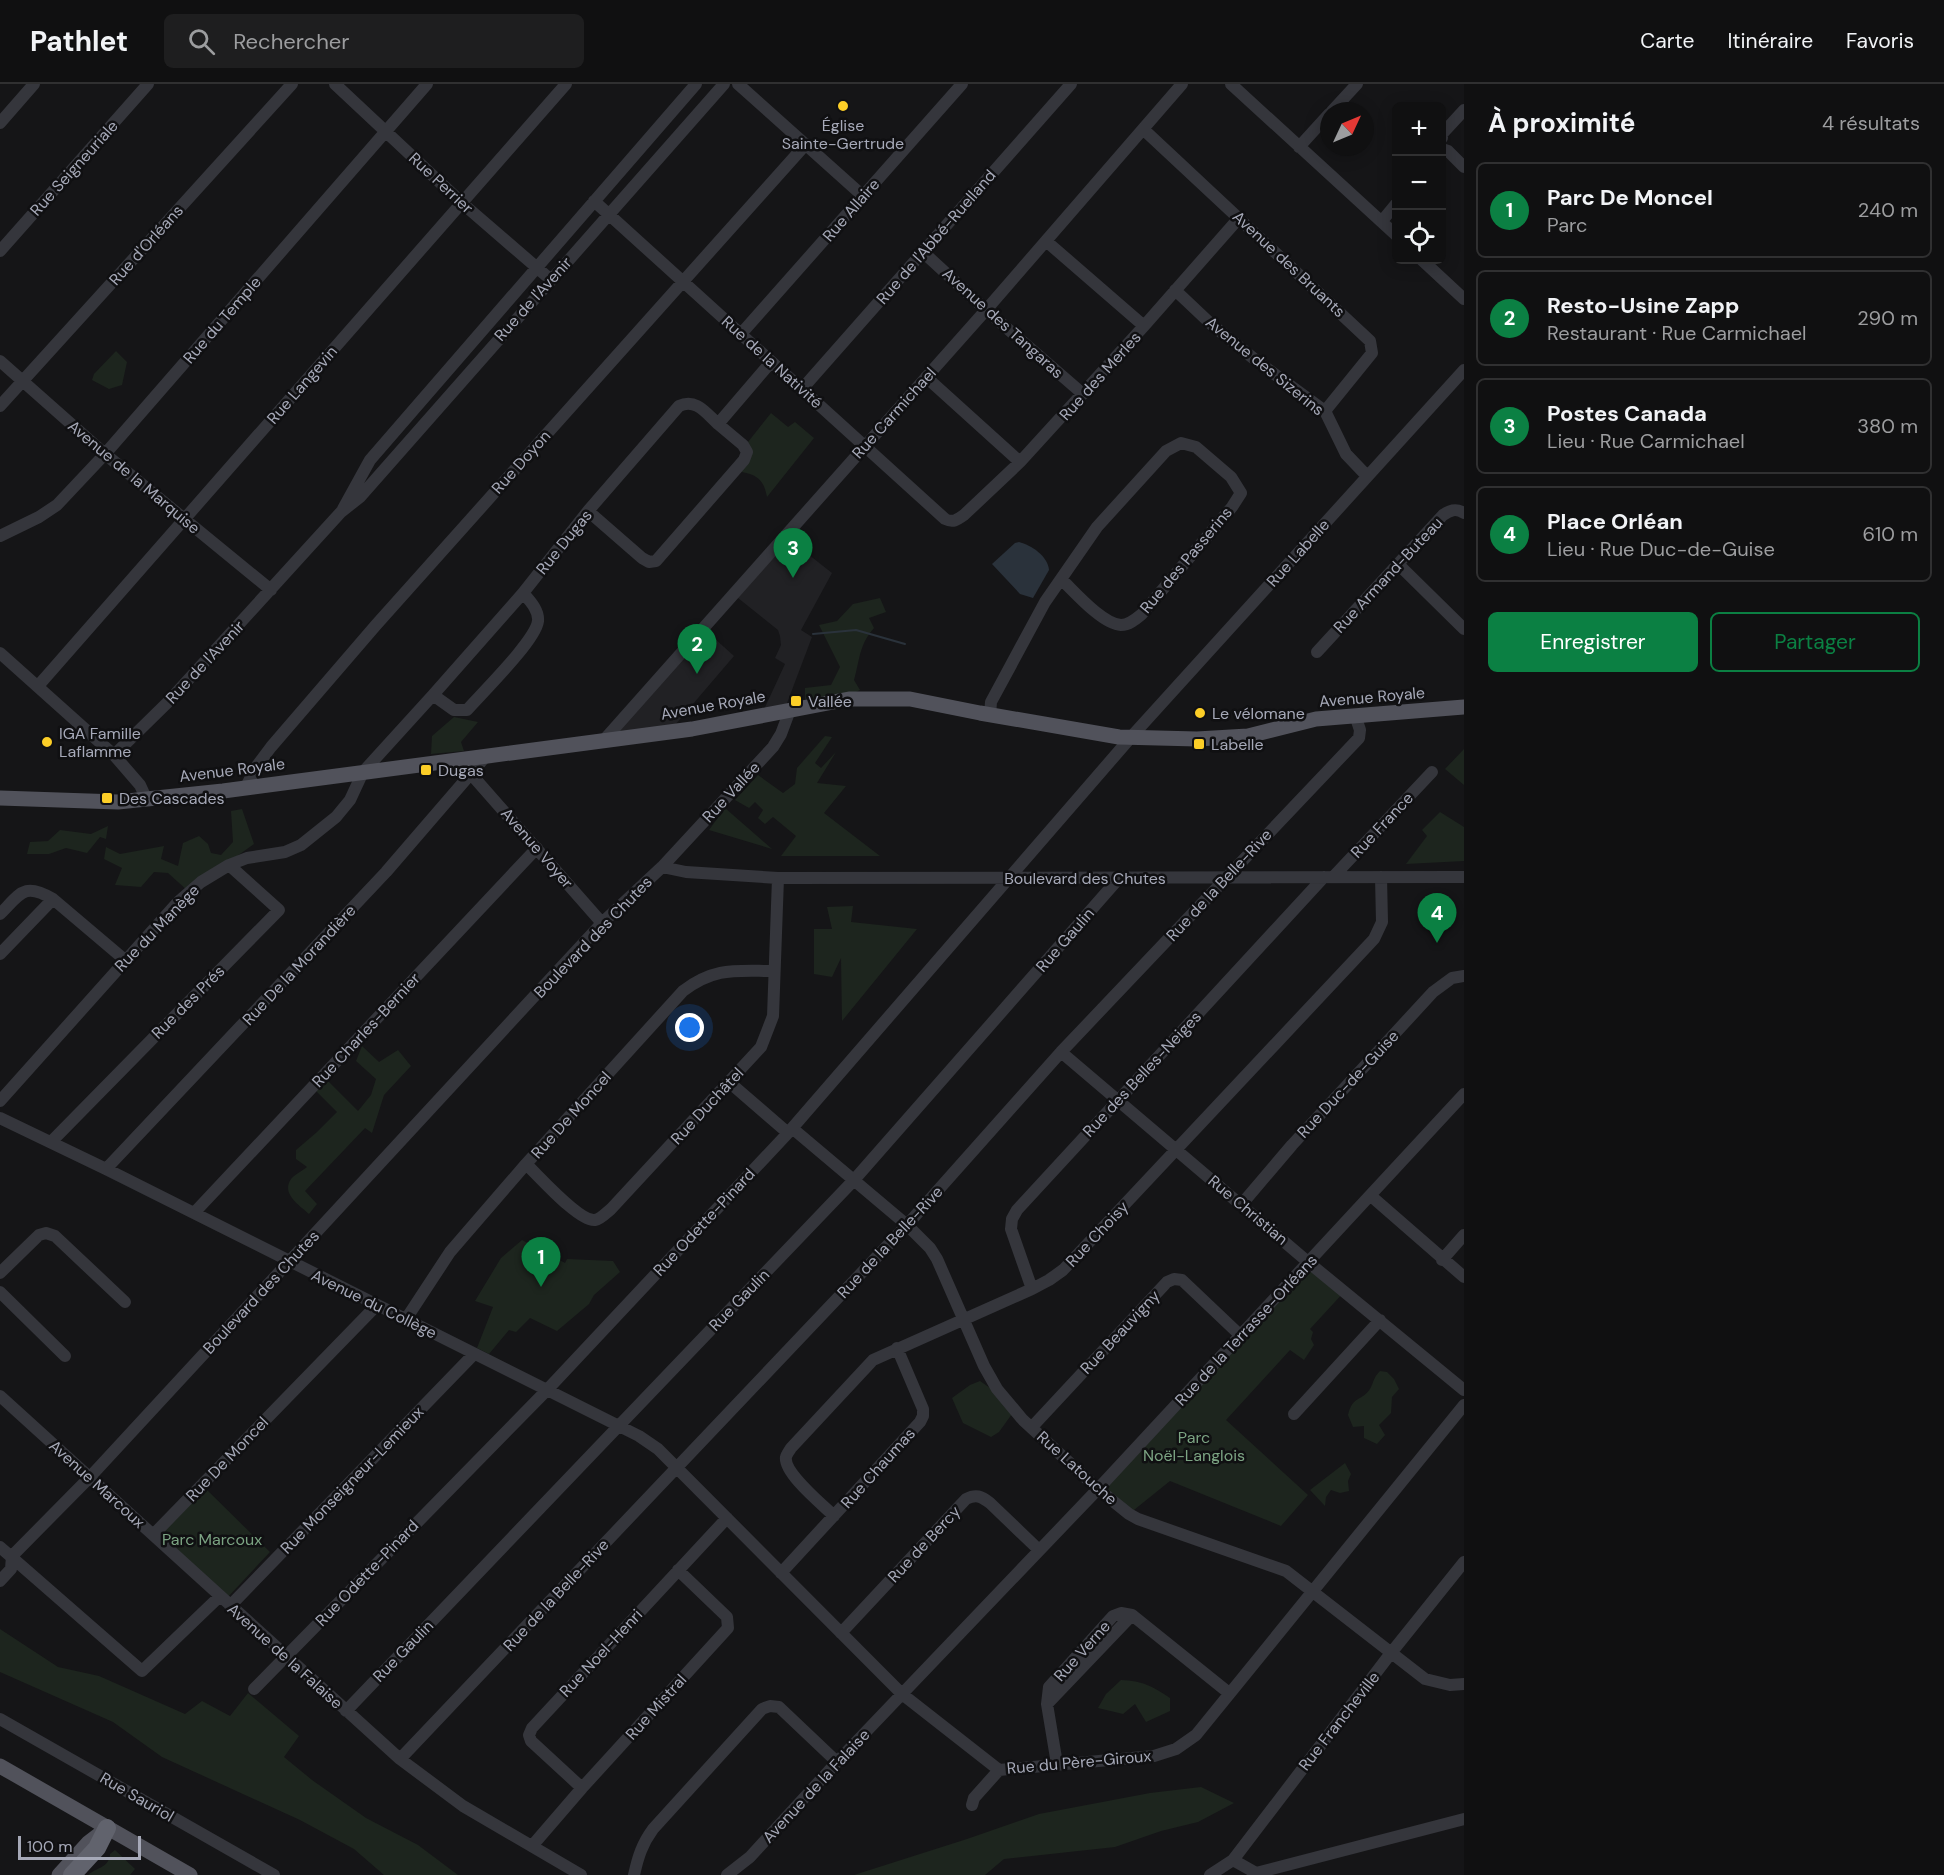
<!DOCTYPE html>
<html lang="fr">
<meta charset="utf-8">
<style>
:root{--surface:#101011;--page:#1e1e1f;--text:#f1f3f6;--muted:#9c9d9f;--line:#303031;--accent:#0b8043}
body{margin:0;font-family:"DM Sans",sans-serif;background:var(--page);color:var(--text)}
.controls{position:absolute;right:18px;top:18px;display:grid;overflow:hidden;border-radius:9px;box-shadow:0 3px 15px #0003}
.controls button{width:54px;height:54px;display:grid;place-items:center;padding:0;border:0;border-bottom:2px solid var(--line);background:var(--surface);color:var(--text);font:30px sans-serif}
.compass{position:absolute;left:1320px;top:18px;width:54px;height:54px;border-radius:50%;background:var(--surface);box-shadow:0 3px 15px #0003;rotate:46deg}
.scale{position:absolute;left:18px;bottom:15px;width:123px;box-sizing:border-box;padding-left:6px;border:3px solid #a6a9b8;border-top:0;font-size:16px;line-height:21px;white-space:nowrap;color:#a6a9b8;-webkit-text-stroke:4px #101012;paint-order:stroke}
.you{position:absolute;left:690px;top:944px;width:21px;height:21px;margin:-15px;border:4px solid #fff;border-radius:50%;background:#1a73e8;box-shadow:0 0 0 9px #1a73e833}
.badge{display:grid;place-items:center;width:39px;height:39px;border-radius:50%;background:var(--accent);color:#fff;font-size:20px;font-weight:700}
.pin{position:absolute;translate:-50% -50px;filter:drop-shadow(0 2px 3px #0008)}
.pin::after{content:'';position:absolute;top:32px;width:21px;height:18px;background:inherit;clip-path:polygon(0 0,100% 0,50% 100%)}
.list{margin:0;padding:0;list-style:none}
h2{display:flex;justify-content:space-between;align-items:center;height:78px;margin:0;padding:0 24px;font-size:26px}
h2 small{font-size:20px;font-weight:400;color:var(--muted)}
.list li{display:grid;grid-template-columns:39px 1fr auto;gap:18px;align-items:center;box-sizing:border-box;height:96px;margin:0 12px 12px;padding:0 12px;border:2px solid var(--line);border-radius:9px}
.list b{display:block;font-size:22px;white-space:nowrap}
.list p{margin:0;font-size:20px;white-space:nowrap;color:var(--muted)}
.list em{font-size:20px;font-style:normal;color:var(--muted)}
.actions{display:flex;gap:12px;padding:18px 24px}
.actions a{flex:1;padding:14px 0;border:2px solid var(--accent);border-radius:9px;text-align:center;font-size:21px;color:var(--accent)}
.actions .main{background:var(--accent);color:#fff}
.icon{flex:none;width:33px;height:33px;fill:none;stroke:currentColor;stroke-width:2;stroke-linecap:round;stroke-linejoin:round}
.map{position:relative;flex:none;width:1464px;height:1791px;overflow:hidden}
header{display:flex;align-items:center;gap:36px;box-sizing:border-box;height:84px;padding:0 30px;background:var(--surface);border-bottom:2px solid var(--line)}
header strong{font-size:28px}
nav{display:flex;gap:33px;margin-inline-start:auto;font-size:21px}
.search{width:420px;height:54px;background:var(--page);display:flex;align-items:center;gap:15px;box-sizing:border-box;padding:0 21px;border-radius:9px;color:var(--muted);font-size:22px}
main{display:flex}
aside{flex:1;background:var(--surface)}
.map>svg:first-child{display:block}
</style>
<header>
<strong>Pathlet</strong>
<div class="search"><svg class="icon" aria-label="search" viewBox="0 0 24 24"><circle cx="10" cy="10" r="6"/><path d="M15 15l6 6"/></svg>Rechercher</div>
<nav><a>Carte</a><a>Itinéraire</a><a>Favoris</a></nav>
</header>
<main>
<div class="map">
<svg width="1464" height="1791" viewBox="0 0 1464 1791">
<rect width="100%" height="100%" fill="#151517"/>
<path fill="#212124" d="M785,452L832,489L801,546L812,553L784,627L761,632L785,580L775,574L781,561L780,552L778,546L733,510Z
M703,544L734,572L669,648L604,656Z"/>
<path fill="#1d251e" d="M116,267L127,278L122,301L109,305L92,296L94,290Z
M771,329L788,343L795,338L814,354L767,413C764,397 758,391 742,388L748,358Z
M880,514L886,528L869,534L874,544C859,561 860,575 854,596L860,606L854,609L805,615V604L831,601L840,583L819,541L837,537L853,520Z
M454,633L478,638L461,658L464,667L431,670L432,652Z
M825,652L832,653L815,679L821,684L836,668L817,699L846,702L824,729L880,772H781L796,752L773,733L765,740L758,734L763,726L755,718L749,724L735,716L758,691L783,709L795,700L797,684Z
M1464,665V701L1445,685Z
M725,724L772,765L709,746Z
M242,725L254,760L188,807L168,789L154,788L141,803L115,801L122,784L104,775L106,763L120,770L164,762L161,775L178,782L183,759L199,752L208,760L211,769L221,771L233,758L231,727Z
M1440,728L1464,743V777L1406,780L1427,752L1422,746Z
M108,742L106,755L100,753L87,769L66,764L49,770H27L30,758L48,757L60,746L91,750Z
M853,822L851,838L917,845L842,937L841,874L832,893L814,890V845H832L827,823Z
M362,962L379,978L398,966L411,982L384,1011L372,1049L365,1044L305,1107L317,1120L309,1130C299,1121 281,1110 291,1095C294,1091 302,1087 307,1083L296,1075V1066L317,1048L337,1028L313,1004L325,994L358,1027L371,1011L376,995L356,977Z
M522,1156L565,1179L567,1175L613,1177L620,1188L594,1211L589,1220L557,1247L530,1234L516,1248L509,1246L489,1270L477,1264L493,1223L475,1217L501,1174Z
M1308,1178L1345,1207L1310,1245L1313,1248L1311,1255L1314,1261L1304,1276L1290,1266L1226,1336L1308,1411L1281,1442L1170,1397L1129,1430L1098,1405Z
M1380,1287L1387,1288L1394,1295L1399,1305L1392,1313L1391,1329L1379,1341L1385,1351L1377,1360L1364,1354V1342L1353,1343L1348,1331C1353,1311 1361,1318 1370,1305C1374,1298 1373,1294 1380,1287Z
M980,1297L990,1304L1012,1330L999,1348L991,1353L963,1339L952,1314L970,1301Z
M1345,1379L1351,1390L1348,1397L1349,1407L1340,1409L1331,1406L1326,1413L1325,1422L1310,1406Z
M205,1404L270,1468L227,1514L161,1450Z
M0,1545L58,1583L99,1592L185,1630L202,1617L230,1632L248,1609L299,1652L284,1673L312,1696L366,1734L418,1761L458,1791H384L354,1765L300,1736L162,1673L113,1638L0,1588Z
M1121,1596C1143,1597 1152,1602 1170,1614V1627L1146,1638L1135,1620L1123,1630L1098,1624L1106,1610Z
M1201,1703L1234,1719L1198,1738L1161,1747L1115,1763L1004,1775L985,1791H854L967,1755L1039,1730L1150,1709Z
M115,1766L135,1785L130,1791H88C97,1783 109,1784 110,1770Z"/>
<path fill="#2a323b" d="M1019,458C1031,461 1048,472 1049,486L1033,514L1020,510L992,480L1015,459Z"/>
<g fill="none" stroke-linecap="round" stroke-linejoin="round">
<path stroke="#2a323b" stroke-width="2" d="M813,550L856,546L905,560"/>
<path stroke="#35363c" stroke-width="12" d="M335,0L462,119L550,195
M738,0L863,112
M1231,0L1396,151
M1332,27L1357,0
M0,39L34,0
M1143,45L1370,257L1372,269L1325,327
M1442,54V50L1464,26
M1299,63L1329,30
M1442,65L1448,67L1464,83
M594,117L945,435C953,439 957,436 964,431L1020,378L1144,242L1239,134
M1382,137L1396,120
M1046,157L1144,242
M0,167L148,0
M923,168L986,226L1083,310
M1422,176L1464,215
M1175,206L1211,240L1258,278L1325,327L1346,370L1367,392
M740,251L962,0
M0,277L105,370L271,506
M926,293L1020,378
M802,305L1071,0
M0,322L292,0
M343,425L370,376L696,0
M588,427L642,474L649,478L656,477L744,376L747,368L743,361L718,340
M0,452L39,433L57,421L105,370L427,0
M1398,480L1464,545
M1317,568L1443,431C1450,426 1456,424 1464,429
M0,569L114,671L140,701L146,714
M38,602L566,0
M433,611L454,626H467C482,609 536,556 538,537C539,526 530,517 523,509
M990,631L991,618L1045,518L1097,443L1166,367L1181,359L1196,363L1231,393L1241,409L1232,423L1142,530C1136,535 1129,541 1121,541C1102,540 1074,507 1061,495
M604,656L986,226L1182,0
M114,671L167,619L341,428L360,413L724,0
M471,690L602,839
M246,703L256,683L271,663L376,541L806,60
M662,783L686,788L778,794L1464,793
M1333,793L1432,688
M0,830C21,809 24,798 53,815L125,876
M0,870L53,815
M1061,968L1308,1178L1464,1306
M729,998L788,1049
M0,1017L178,818L201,798L229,781L247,774L285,768L301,761L336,733L350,716L363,688L433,611L523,509L588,427L679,322C696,314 706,329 718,340L771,278
M0,1034L106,1085L639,1352L658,1365L902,1610L999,1686L1154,1672L1176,1665L1196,1651L1464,1321
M792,1044L907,1141L930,1164L937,1175L984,1282L997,1305L1023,1336L1098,1405L1129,1430L1138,1435L1286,1487L1425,1595L1450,1601L1464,1600
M51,1058L279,826L229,781
M526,1080C539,1092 579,1138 595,1136C601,1135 606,1129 611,1125L761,963L773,932L778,794
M106,1085L386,788L486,672
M1371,1112L1464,1193
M1241,1121L1292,1061L1433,908L1452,894L1464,892
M194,1129L537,764
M1442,1176L1464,1151
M0,1189L39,1151L46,1149L55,1152L125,1218
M1032,1205L1011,1145L1012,1135L1017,1126L1324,793
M0,1208L65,1272
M406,1235L450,1168L526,1080L683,907C715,883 735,887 773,887
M0,1312L400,1675L463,1722L581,1791
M1294,1330L1380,1236
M1032,1343L1167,1198L1174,1195L1182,1196L1241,1252
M834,1432C823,1421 783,1389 786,1373C786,1371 790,1366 791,1364L873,1276L1032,1205L1049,1196L1063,1186L1374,855L1382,838L1381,793
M153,1451L376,1222
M0,1463L142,1587L219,1513
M12,1472L90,1393L602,839L662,783L773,663L781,650L790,626
M781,1489L920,1338L923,1332V1325L897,1264
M0,1497L11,1485L12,1472
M230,1522L474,1270
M841,1549L966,1415C976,1410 981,1412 990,1419L1039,1466
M254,1605L547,1306L788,1049L1132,652L1464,286
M1047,1620L1132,1531
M346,1627L854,1096L1120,793
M0,1635L274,1791
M400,1675L907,1141L1061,968L1359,654L1360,646L1355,631
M1057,1680L1047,1620L1049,1603L1113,1532L1121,1529L1132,1531L1229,1609
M582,1704L531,1657L529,1651L532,1644L727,1434
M972,1721L974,1714L999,1686
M532,1762L582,1704L728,1544L727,1533L678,1486
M1233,1776L1256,1789L1464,1735
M634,1791C638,1773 642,1760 653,1745L762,1625L770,1622L779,1623L837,1678
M727,1791L750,1773L837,1678L1098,1405L1464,1010
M1210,1791L1233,1776L1391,1569L1464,1478"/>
<path stroke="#51525b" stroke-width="15" d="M0,714L118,718L223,707L692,645L849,615H910L980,629L1119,653L1197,655L1248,652L1316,635L1464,623
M0,1682L190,1791
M59,1791L88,1759L105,1746"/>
<path stroke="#61636d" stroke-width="18" d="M72,1791L97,1764L107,1744"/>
</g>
<g fill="#fcce27" stroke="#101012" stroke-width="2">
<circle cx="843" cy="22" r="6"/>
<rect x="790" y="611" width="12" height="12" rx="3"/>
<circle cx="1200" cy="629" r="6"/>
<circle cx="47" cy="658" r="6"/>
<rect x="1193" y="654" width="12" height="12" rx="3"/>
<rect x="420" y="680" width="12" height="12" rx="3"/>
<rect x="101" y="708" width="12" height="12" rx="3"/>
</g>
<g text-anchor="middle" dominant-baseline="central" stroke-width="5" stroke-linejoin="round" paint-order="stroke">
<g font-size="16" fill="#a6a9b8" stroke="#101012" text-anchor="start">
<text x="843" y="41" text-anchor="middle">Église<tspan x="843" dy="18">Sainte-Gertrude</tspan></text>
<text x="808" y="617">Vallée</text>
<text x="1212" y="629">Le vélomane</text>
<text x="59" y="649">IGA Famille<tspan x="59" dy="18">Laflamme</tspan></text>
<text x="1211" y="660">Labelle</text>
<text x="438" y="686">Dugas</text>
<text x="119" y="714">Des Cascades</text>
</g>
<g font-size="16" fill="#a6a9b8" stroke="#101012">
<text transform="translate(74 84) rotate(-48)">Rue Seigneuriale</text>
<text transform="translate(441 99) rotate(43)">Rue Perrier</text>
<text transform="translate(851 126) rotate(-49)">Rue Allaire</text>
<text transform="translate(936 153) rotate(-49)">Rue de l'Abbé-Ruelland</text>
<text transform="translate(146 161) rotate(-48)">Rue d'Orléans</text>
<text transform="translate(1289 180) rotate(43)">Avenue des Bruants</text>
<text transform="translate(533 215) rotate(-48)">Rue de l'Avenir</text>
<text transform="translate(222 236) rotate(-49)">Rue du Temple</text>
<text transform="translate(1003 239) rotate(42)">Avenue des Tangaras</text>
<text transform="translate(772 278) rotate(42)">Rue de la Nativité</text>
<text transform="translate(1265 282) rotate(39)">Avenue des Sizerins</text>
<text transform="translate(1100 292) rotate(-48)">Rue des Merles</text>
<text transform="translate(302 301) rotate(-49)">Rue Langevin</text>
<text transform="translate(894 329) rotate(-48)">Rue Carmichael</text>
<text transform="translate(521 378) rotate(-48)">Rue Doyon</text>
<text transform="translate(134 393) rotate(40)">Avenue de la Marquise</text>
<text transform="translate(564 458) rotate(-51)">Rue Dugas</text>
<text transform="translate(1298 469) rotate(-48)">Rue Labelle</text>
<text transform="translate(1186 476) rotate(-50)">Rue des Passerins</text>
<text transform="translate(1388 491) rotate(-47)">Rue Armand-Buteau</text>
<text transform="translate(205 578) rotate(-47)">Rue de l'Avenir</text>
<text transform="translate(1372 613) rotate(-5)">Avenue Royale</text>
<text transform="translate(713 621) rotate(-10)">Avenue Royale</text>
<text transform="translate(232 686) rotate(-7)">Avenue Royale</text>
<text transform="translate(731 708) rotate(-47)">Rue Vallée</text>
<text transform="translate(1382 741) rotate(-47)">Rue France</text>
<text transform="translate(537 764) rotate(49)">Avenue Voyer</text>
<text x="1085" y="794">Boulevard des Chutes</text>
<text transform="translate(1219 801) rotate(-47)">Rue de la Belle-Rive</text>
<text transform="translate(157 844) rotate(-46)">Rue du Manège</text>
<text transform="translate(593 853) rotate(-46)">Boulevard des Chutes</text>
<text transform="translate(1065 856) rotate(-49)">Rue Gaulin</text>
<text transform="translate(299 881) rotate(-47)">Rue De la Morandière</text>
<text transform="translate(188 918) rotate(-45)">Rue des Prés</text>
<text transform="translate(366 946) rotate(-47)">Rue Charles-Bernier</text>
<text transform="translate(1142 990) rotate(-47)">Rue des Belles-Neiges</text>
<text transform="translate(1348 1000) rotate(-47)">Rue Duc-de-Guise</text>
<text transform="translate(707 1022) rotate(-47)">Rue Duchâtel</text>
<text transform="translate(571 1031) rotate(-48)">Rue De Moncel</text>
<text transform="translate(1248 1126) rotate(40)">Rue Christian</text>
<text transform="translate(704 1138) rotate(-47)">Rue Odette-Pinard</text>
<text transform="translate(1097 1150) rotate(-47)">Rue Choisy</text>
<text transform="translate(890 1158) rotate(-47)">Rue de la Belle-Rive</text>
<text transform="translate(261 1208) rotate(-47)">Boulevard des Chutes</text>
<text transform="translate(739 1216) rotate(-46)">Rue Gaulin</text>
<text transform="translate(374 1220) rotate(26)">Avenue du Collège</text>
<text transform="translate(1246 1246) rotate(-47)">Rue de la Terrasse-Orléans</text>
<text transform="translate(1120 1248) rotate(-47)">Rue Beauvigny</text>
<text transform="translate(227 1375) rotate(-46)">Rue De Moncel</text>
<text transform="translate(878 1384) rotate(-48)">Rue Chaumas</text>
<text transform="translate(1077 1384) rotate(42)">Rue Latouche</text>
<text transform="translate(352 1396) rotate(-46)">Rue Monseigneur-Lemieux</text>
<text transform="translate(97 1400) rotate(42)">Avenue Marcoux</text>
<text transform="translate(924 1460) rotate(-47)">Rue de Bercy</text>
<text transform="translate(367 1489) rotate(-46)">Rue Odette-Pinard</text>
<text transform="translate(556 1511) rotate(-47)">Rue de la Belle-Rive</text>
<text transform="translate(403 1567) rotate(-46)">Rue Gaulin</text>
<text transform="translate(1082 1567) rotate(-48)">Rue Verne</text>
<text transform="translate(601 1569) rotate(-47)">Rue Noel-Henri</text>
<text transform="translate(285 1572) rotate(42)">Avenue de la Falaise</text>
<text transform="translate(656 1623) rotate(-48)">Rue Mistral</text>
<text transform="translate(1339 1637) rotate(-52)">Rue Francheville</text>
<text transform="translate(1079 1678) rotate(-5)">Rue du Père-Giroux</text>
<text transform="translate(816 1702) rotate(-47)">Avenue de la Falaise</text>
<text transform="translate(137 1713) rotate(30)">Rue Sauriol</text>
</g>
<g font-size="16" fill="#7ca483" stroke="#101012">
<text x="1194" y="1353">Parc<tspan x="1194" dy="18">Noël-Langlois</tspan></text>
<text x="212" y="1455">Parc Marcoux</text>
</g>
</g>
</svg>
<div class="controls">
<button>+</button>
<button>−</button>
<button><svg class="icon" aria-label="locate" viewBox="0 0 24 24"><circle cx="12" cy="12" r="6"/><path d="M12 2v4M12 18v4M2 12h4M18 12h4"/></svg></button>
</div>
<svg class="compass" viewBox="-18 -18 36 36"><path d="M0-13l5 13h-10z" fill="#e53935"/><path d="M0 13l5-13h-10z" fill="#9c9d9f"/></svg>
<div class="scale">100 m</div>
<div class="you"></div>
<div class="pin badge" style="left:541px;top:1203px">1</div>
<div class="pin badge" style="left:697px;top:590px">2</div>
<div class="pin badge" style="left:793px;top:494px">3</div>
<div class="pin badge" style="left:1437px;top:859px">4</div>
</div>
<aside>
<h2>À proximité<small>4 résultats</small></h2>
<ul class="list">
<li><span class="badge">1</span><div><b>Parc De Moncel</b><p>Parc</p></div><em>240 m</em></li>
<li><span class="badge">2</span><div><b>Resto-Usine Zapp</b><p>Restaurant · Rue Carmichael</p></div><em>290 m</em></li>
<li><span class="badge">3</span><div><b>Postes Canada</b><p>Lieu · Rue Carmichael</p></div><em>380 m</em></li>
<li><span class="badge">4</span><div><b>Place Orléan</b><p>Lieu · Rue Duc-de-Guise</p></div><em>610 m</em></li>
</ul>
<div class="actions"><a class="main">Enregistrer</a><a>Partager</a></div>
</aside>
</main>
